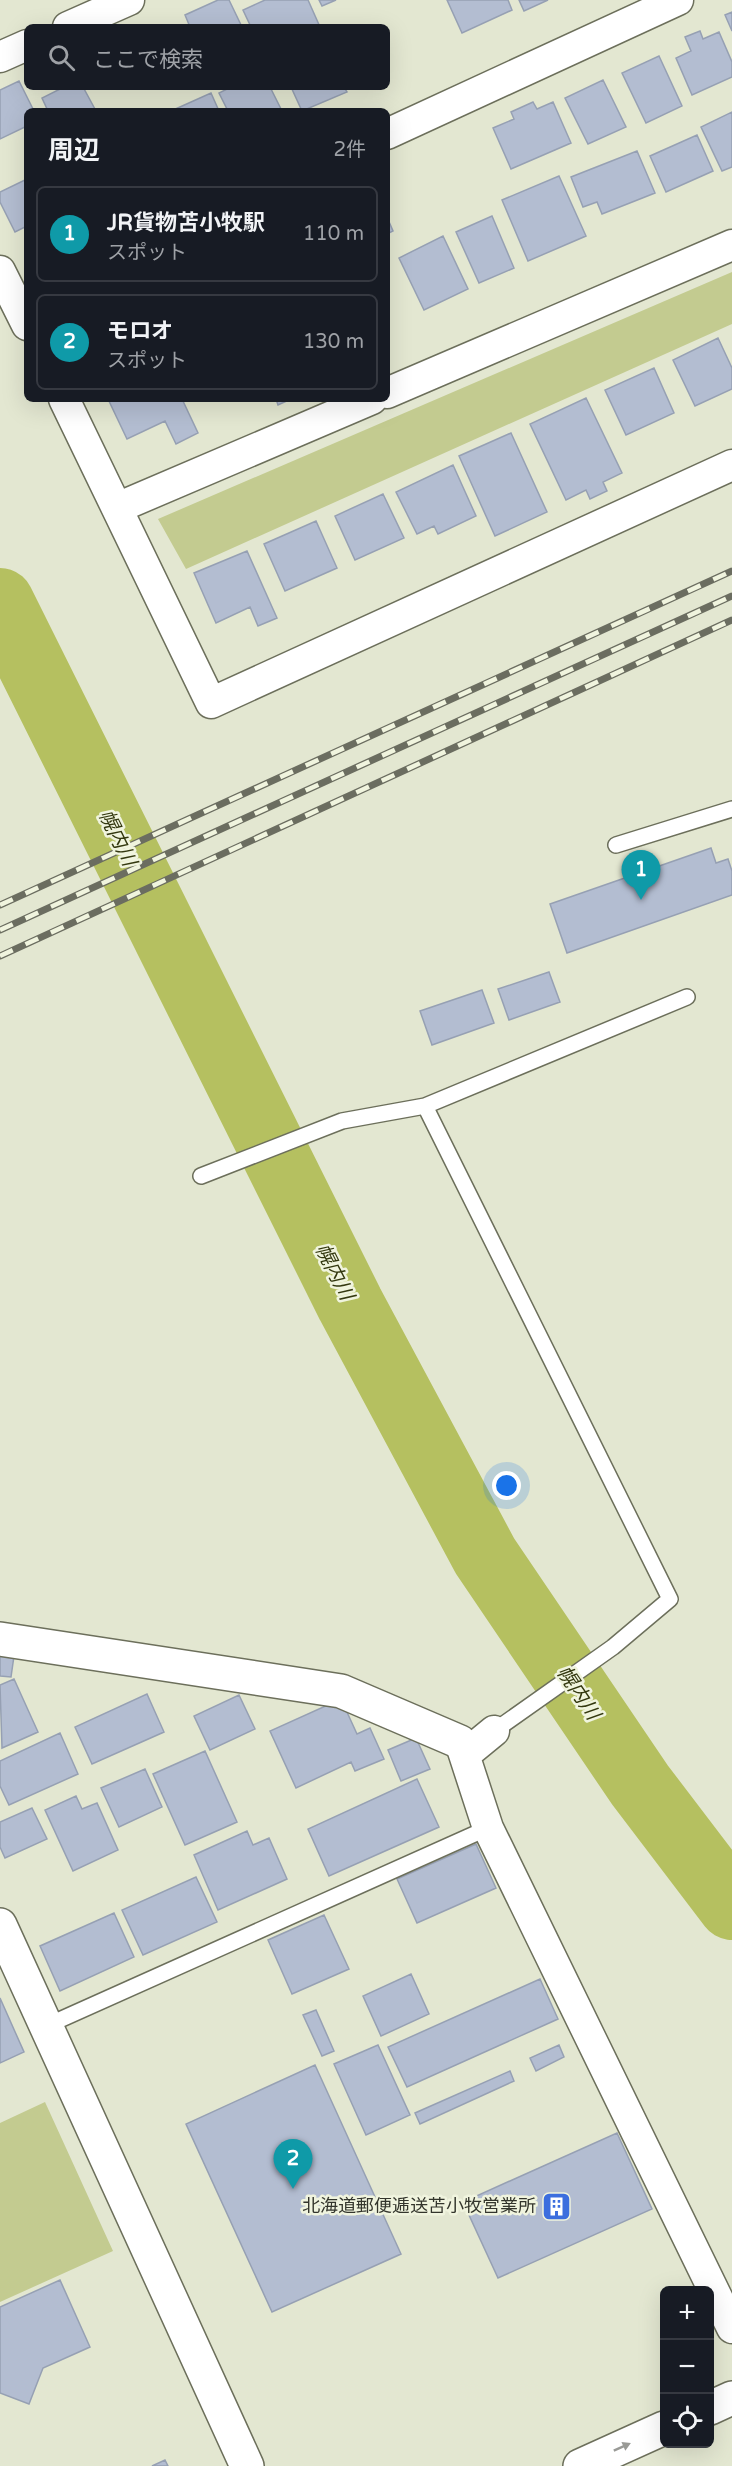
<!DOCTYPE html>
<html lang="ja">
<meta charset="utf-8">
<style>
:root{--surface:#171b24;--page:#242831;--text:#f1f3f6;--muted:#9ea1a6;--line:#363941;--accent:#3c6ede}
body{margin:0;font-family:"Varela Round","Noto Sans JP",sans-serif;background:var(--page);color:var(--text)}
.controls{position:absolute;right:18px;bottom:18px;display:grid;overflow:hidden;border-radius:9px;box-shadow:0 6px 24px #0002}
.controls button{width:54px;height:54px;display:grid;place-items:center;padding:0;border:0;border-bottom:2px solid var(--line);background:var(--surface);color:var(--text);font:30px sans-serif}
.you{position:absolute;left:507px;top:1486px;width:21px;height:21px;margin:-15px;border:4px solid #fff;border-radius:50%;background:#1a73e8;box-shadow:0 0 0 9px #1a73e833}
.badge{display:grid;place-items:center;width:39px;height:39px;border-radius:50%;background:var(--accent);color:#fff;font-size:20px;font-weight:700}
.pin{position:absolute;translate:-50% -50px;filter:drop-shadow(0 2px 3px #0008)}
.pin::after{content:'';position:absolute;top:32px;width:21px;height:18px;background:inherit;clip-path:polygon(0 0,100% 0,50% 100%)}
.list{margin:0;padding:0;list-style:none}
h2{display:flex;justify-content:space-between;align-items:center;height:78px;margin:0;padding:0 24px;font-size:26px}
h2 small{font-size:20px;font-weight:400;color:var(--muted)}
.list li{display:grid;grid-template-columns:39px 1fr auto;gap:18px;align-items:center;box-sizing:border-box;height:96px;margin:0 12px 12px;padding:0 12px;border:2px solid var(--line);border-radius:9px}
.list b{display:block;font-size:22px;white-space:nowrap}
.list p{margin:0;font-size:20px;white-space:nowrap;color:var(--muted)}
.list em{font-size:20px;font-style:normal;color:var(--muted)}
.icon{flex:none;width:33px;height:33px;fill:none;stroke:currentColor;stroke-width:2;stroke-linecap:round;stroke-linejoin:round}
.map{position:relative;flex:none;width:732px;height:2466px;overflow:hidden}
.search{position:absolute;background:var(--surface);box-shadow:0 6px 24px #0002;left:24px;top:24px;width:366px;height:66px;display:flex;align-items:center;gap:15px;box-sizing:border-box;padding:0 21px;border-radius:9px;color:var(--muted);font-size:22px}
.panel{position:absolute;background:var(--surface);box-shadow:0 6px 24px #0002;left:24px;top:108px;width:366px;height:294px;border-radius:9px}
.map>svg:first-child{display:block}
</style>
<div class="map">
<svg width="732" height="2466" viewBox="0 0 732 2466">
<rect width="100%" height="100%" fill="#e3e7d1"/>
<path fill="#c3cb90" d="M732,272V324L186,569L158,519Z
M45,2102L113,2251L0,2302V2123Z"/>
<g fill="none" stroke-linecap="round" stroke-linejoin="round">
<path stroke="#b5c060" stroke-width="68" d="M0,602L350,1304L485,1556L640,1785L732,1906"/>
</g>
<path fill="#b3bdd1" stroke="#96a0b3" stroke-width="1.5" d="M218,0H229L242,27H190L185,15Z
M265,0H308L320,27H251L243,10Z
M319,0H336L322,6Z
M447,0H508L512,10L462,33Z
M519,0H548L524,11Z
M732,12V31L725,15Z
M700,31L703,39L719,32L732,62V77L692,95L676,58L691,51L685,37Z
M659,56L682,106L646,123L622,73Z
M603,80L626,127L588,144L565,98Z
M19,81L34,111H27V126L0,139V90Z
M64,87H83L96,111H48L42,98Z
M231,87H270L282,111H228L219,93Z
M291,87H344L347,92L302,111Z
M211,93L219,111H171Z
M533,102L537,109L553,102L571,143L511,169L493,128L514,119L511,112Z
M732,112V167L722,171L701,127Z
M697,135L713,171L666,192L650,156Z
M637,151L655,193L602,214L597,202L583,207L571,177Z
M559,176L586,236L528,261L502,200Z
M27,179V226L15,232L0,202V192Z
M492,216L514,268L479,283L456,232Z
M387,217L393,231L387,234Z
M443,236L468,289L424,310L399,258Z
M718,338L732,368V389L695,406L673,360Z
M654,368L674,413L626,435L605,390Z
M586,398L622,473L603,482L607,491L590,499L586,490L566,500L530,424Z
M108,399H182L198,433L176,444L165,421L127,439Z
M276,399H291L278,405Z
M511,433L547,512L495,536L459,456Z
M453,465L476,516L438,534L434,526L417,534L396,492Z
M383,494L404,538L355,560L335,516Z
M316,521L337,568L285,591L264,544Z
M247,551L277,618L258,626L250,607L216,623L194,573Z
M711,848L716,863L728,859L732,871V895L567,953L550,904Z
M549,972L560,1002L509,1020L498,989Z
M482,990L494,1023L432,1045L420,1011Z
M0,1647L15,1649L11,1677L0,1676Z
M14,1679L38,1732L2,1748L0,1685Z
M147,1694L164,1732L92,1764L75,1727Z
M239,1695L255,1729L210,1750L194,1716Z
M341,1699L357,1734L370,1728L384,1759L355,1771L351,1762L296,1788L270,1731Z
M60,1733L78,1774L9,1805L0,1786V1761Z
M416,1738L430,1769L401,1781L388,1750Z
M205,1751L237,1822L185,1845L153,1774Z
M145,1769L162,1807L119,1827L101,1788Z
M417,1779L439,1827L329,1876L308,1829Z
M76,1796L82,1809L97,1803L118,1850L73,1871L45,1810Z
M32,1808L47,1839L5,1858L0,1847V1822Z
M247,1831L253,1845L269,1838L287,1879L218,1910L194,1855Z
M476,1844L496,1888L417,1923L397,1879Z
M196,1877L217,1922L143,1955L122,1910Z
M114,1913L134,1957L60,1991L40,1946Z
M324,1915L349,1969L292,1994L268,1940Z
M411,1974L429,2014L381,2036L363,1996Z
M540,1979L558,2019L407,2087L388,2047Z
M0,1998L24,2052L0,2063Z
M316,2010L334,2051L322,2056L303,2015Z
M378,2045L410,2115L366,2135L334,2064Z
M559,2045L564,2057L536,2071L530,2058Z
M315,2065L401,2254L272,2312L186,2124Z
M510,2071L514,2081L420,2124L415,2113Z
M617,2133L652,2209L498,2278L463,2202Z
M60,2280L90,2347L43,2368L29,2404L0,2393V2307Z
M165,2460L168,2466H152Z"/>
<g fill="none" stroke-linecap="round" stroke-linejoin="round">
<defs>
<path id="lane" d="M616,845L732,809
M201,1176L342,1121L425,1106
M494,1731L613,1647L670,1599L425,1106L687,997
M46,2026L488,1828"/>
<path id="street" d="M68,27L129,0
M0,57L27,45
M387,134L678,0
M0,271L27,325
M387,393L732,245
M64,399L211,703L732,465
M117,508L372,399
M460,1742L488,1828L732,2328
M466,1754L494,1731"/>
<path id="secondary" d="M0,1639L341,1691L460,1742
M0,1925L247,2466
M710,2408L732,2398
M580,2466L664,2428"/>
</defs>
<use href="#lane" stroke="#6c6f5b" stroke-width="18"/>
<use href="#street" stroke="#6c6f5b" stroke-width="33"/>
<use href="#secondary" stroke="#6c6f5b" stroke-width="36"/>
<use href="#lane" stroke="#fff" stroke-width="15"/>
<use href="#street" stroke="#fff" stroke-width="30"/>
<use href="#secondary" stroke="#fff" stroke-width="33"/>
<defs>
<path id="rail" d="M0,905L732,571
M0,930L732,596
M0,956L732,620"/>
</defs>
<use href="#rail" stroke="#6b6d60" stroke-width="7"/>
<use href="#rail" stroke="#f0f4de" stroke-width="4.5" stroke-dasharray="14" stroke-linecap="butt"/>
</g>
<defs><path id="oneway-solid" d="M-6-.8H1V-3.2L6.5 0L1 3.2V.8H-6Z" transform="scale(1.5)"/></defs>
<use fill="#999a96" href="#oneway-solid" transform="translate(622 2447) rotate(-24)"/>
<defs>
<symbol id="building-square" viewBox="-11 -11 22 22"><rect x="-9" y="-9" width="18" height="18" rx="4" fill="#3c6ede" stroke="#f0f4de"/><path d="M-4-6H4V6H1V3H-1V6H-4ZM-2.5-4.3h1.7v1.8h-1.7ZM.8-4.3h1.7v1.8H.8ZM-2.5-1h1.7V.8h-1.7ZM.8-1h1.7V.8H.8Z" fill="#fff"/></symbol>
</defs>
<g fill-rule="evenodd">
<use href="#building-square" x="540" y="2190" width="33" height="33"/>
</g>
<g text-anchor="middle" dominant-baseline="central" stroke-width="5" stroke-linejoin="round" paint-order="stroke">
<g font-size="18" fill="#33352c" stroke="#f0f4de" text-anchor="end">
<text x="536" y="2206">北海道郵便逓送苫小牧営業所</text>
</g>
<g font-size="20" font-style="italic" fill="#33380f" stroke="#f0f4de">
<text transform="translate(117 838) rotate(64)">幌内川</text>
<text transform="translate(334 1272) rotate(63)">幌内川</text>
<text transform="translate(578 1693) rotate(56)">幌内川</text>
</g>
</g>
</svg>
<div class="controls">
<button>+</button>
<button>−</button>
<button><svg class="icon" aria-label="locate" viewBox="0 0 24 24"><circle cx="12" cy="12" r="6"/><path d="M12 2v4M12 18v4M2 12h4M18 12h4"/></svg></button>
</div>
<div class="you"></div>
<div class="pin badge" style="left:641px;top:900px;background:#0f9aa8">1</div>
<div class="pin badge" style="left:293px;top:2189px;background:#0f9aa8">2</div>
<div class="search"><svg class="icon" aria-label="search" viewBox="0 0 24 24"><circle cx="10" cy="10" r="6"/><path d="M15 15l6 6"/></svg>ここで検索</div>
<section class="panel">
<h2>周辺<small>2件</small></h2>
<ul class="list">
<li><span class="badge" style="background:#0f9aa8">1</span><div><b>JR貨物苫小牧駅</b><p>スポット</p></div><em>110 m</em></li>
<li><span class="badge" style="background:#0f9aa8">2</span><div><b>モロオ</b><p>スポット</p></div><em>130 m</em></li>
</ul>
</section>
</div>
